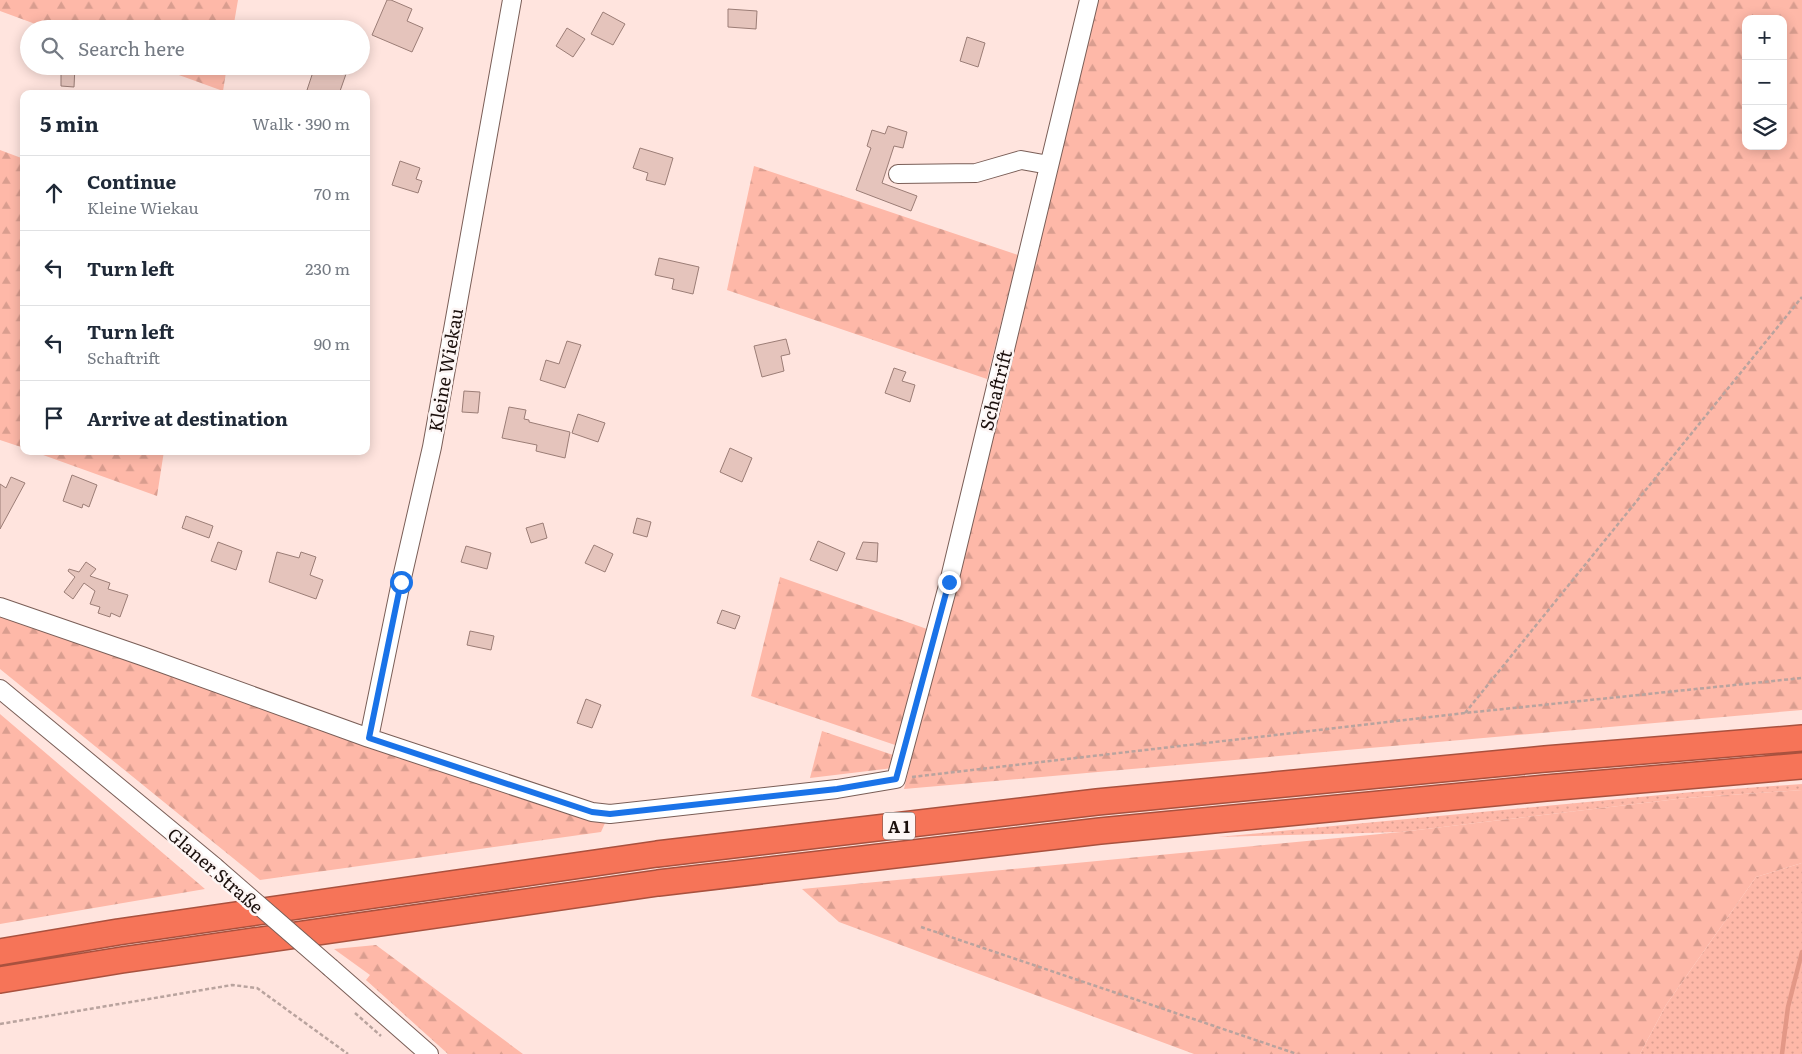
<!DOCTYPE html>
<meta charset="utf-8">
<style>
:root{--surface:#fff;--page:#f2f2f3;--text:#1f2937;--muted:#747a83;--line:#e0e1e3}
body{margin:0;font-family:Literata,serif;background:var(--page);color:var(--text)}
.controls{position:absolute;right:15px;top:15px;display:grid;overflow:hidden;border-radius:10px;box-shadow:0 2px 12px #0003}
.controls button{width:45px;height:45px;display:grid;place-items:center;padding:0;border:0;border-bottom:1px solid var(--line);background:var(--surface);color:var(--text);font:25px sans-serif}
.stop{position:absolute;width:15px;height:15px;margin:-11px;border:4px solid #1a73e8;border-radius:50%;background:#fff}
.stop.end{background:#1a73e8;border-color:#fff;box-shadow:0 1px 5px #0008}
.list{margin:0;padding:0;list-style:none}
h2{display:flex;justify-content:space-between;align-items:center;height:65px;margin:0;padding:0 20px;font-size:21px}
h2 small{font-size:16px;font-weight:400;color:var(--muted)}
.list li{display:grid;grid-template-columns:32px 1fr auto;gap:15px;align-items:center;box-sizing:border-box;height:75px;padding:0 20px;border-top:1px solid var(--line)}
.list b{display:block;font-size:19px;white-space:nowrap}
.list p{margin:0;font-size:16px;white-space:nowrap;color:var(--muted)}
.list em{font-size:16px;font-style:normal;color:var(--muted)}
.icon{flex:none;width:28px;height:28px;fill:none;stroke:currentColor;stroke-width:2;stroke-linecap:round;stroke-linejoin:round}
.map{position:relative;flex:none;width:1802px;height:1054px;overflow:hidden}
.search{position:absolute;background:var(--surface);box-shadow:0 2px 12px #0003;left:20px;top:20px;width:350px;height:55px;display:flex;align-items:center;gap:12px;box-sizing:border-box;padding:0 18px;border-radius:28px;color:var(--muted);font-size:19px}
.panel{position:absolute;background:var(--surface);box-shadow:0 2px 12px #0003;left:20px;top:90px;width:350px;height:365px;border-radius:10px}
.map>svg:first-child{display:block}
</style>
<div class="map">
<svg width="1802" height="1054" viewBox="0 0 1802 1054">
<defs>
<pattern id="grass-dots" width="8" height="8" patternUnits="userSpaceOnUse" patternTransform="scale(1.25)"><rect width="8" height="8" fill="#feb8a8"/><path d="M2 2h.1M6 6h.1" fill="none" stroke="#d99d8f" stroke-width="1.8" stroke-linecap="round"/></pattern>
<pattern id="forest-firs" width="22" height="20" patternUnits="userSpaceOnUse" patternTransform="scale(1.25)"><rect width="22" height="20" fill="#feb8a8"/><path d="M5 1l3.5 6h-7zM16 11l3.5 6h-7z" fill="#d99d8f"/></pattern>
</defs>
<rect width="100%" height="100%" fill="#ffe4de"/>
<path fill="url(#grass-dots)" d="M1802,784V790L1686,798L1401,832L1218,837L1693,792Z
M1802,863V1054H1640L1666,1005L1756,877Z"/>
<path fill="url(#forest-firs)" fill-rule="evenodd" d="M0,0H238L233,29H49L0,11Z
M1096,0H1802V710L904,789ZM1746,19H1783V146H1746Z
M154,66H227L223,91Z
M0,150L24,159V448L0,440Z
M754,166L1018,255L987,379L727,290Z
M32,451H164L157,496Z
M780,577L927,629L898,746L751,696Z
M0,616L605,823L601,832L260,880L0,669Z
M0,714L205,889L0,924Z
M822,731L896,756L893,768L810,778Z
M1802,790V863L1756,877L1666,1005L1640,1054H1194L839,922L802,889L1401,832L1686,798Z
M376,945L523,1054H448L366,980L370,975L334,949Z"/>
<g fill="none" stroke-linecap="round" stroke-linejoin="round">
<path stroke="#e39887" stroke-width="4.5" d="M1782,1054L1788,1007L1802,952"/>
</g>
<path fill="#e5c4bc" stroke="#9b7d76" d="M387,0H391L412,9L407,21L423,28L412,52L372,35Z
M728,9L757,11L756,29L728,27Z
M603,12L625,24L613,45L591,34Z
M567,28L585,39L573,57L556,46Z
M967,37L985,43L978,67L960,61Z
M61,66H75L74,87L61,86Z
M315,66H321L346,74L339,94H317L307,90Z
M888,126L907,132L903,148L894,146L882,183L917,196L911,211L856,190L871,148L867,146L872,130L885,134Z
M640,148L673,158L665,185L646,180L648,173L633,168Z
M400,161L420,168L416,179L422,181L418,193L392,185Z
M659,258L699,267L693,294L672,289L674,279L655,275Z
M786,339L790,354L781,356L784,371L762,377L754,346Z
M567,341L581,345L565,388L540,380L546,360L559,364Z
M894,368L906,372L902,381L915,385L910,402L885,393Z
M464,391L480,392L478,413L462,412Z
M509,407L526,410L524,419L529,420V422L570,432L565,458L536,451L537,445L502,438Z
M578,414L605,423L598,442L572,433Z
M730,448L752,458L742,482L720,472Z
M72,475L97,485L89,507L83,504L82,508L63,501Z
M11,477L25,483L0,529V484L6,488Z
M186,516L213,526L209,538L182,528Z
M637,518L651,522L647,537L633,533Z
M543,523L547,538L531,543L526,528Z
M818,541L845,553L837,571L810,560Z
M218,542L242,551L236,570L211,561Z
M863,542L878,543L877,562L856,559Z
M594,545L613,554L605,572L585,563Z
M466,546L491,553L487,569L461,562Z
M277,552L299,558L301,552L316,557L310,575L323,580L316,599L269,582Z
M86,562L96,569L90,576L110,583L108,589L128,595L120,617L111,613L110,617L98,613L100,607L90,604L95,591L84,583L73,599L64,592L75,577L68,571L69,569L79,572Z
M722,610L740,616L735,629L717,623Z
M470,631L494,636L491,650L467,645Z
M586,699L601,705L592,728L577,723Z"/>
<g fill="none" stroke-linecap="round" stroke-linejoin="round">
<defs>
<path id="minor" d="M898,174L976,173L1021,160L1049,165
M0,607L142,656L369,738L592,812L610,814L837,789L896,779L949,582L1089,0
M0,689L215,867
M369,738L401,582L432,447L512,0
M331,968L429,1054"/>
<path id="highway" d="M0,952L118,932L657,854L1097,802L1545,759L1802,738
M0,980L122,960L658,883L1100,831L1546,788L1802,766"/>
</defs>
<use href="#minor" stroke="#7a5e57" stroke-width="20"/>
<use href="#highway" stroke="#a9513e" stroke-width="28"/>
<path stroke="#b9a39e" stroke-width="2.5" stroke-dasharray="4 2.5" stroke-linecap="butt" d="M1465,713L1802,297
M912,777L1465,713L1802,678
M921,927L1297,1054
M355,1013L381,1036
M0,1024L232,985L257,988L348,1054"/>
<use href="#minor" stroke="#fff" stroke-width="18"/>
<use href="#highway" stroke="#f67458" stroke-width="25"/>
<defs>
<path id="minor-bridge" d="M215,867L331,968"/>
</defs>
<use href="#minor-bridge" stroke="#7a5e57" stroke-width="20" stroke-linecap="butt"/>
<use href="#minor-bridge" stroke="#fff" stroke-width="18"/>
</g>
<g fill="none" stroke-linecap="round" stroke-linejoin="round">
<path stroke="#1a73e8" stroke-width="6" d="M401,582L369,738L592,812L610,814L837,789L896,779L949,582"/>
</g>
<g text-anchor="middle" dominant-baseline="central" stroke-width="5" stroke-linejoin="round" paint-order="stroke">
<rect fill="#fdf6f5" stroke="#5f5553" stroke-width="1" x="883" y="812.5" width="32" height="27" rx="4"/>
<g font-size="16" font-weight="bold" fill="#1b100d">
<text x="899" y="826">A 1</text>
</g>
<g font-size="18" fill="#1b100d" stroke="#fdf6f5">
<text transform="translate(445 370) rotate(-80)">Kleine Wiekau</text>
<text transform="translate(995 390) rotate(-76)">Schaftrift</text>
<text transform="translate(216 870) rotate(41)">Glaner Straße</text>
</g>
</g>
</svg>
<div class="controls">
<button>+</button>
<button>−</button>
<button><svg class="icon" aria-label="layers" viewBox="0 0 24 24"><path d="M12 4l9 5-9 5-9-5zM3 14l9 5 9-5"/></svg></button>
</div>
<div class="stop" style="left:401px;top:582px"></div>
<div class="stop end" style="left:949px;top:582px"></div>
<div class="search"><svg class="icon" aria-label="search" viewBox="0 0 24 24"><circle cx="10" cy="10" r="6"/><path d="M15 15l6 6"/></svg>Search here</div>
<section class="panel">
<h2>5 min<small>Walk · 390 m</small></h2>
<ul class="list">
<li><svg class="icon" aria-label="ahead" viewBox="0 0 24 24"><path d="M12 20V5M6 11l6-6 6 6"/></svg><div><b>Continue</b><p>Kleine Wiekau</p></div><em>70 m</em></li>
<li><svg class="icon" aria-label="left" viewBox="0 0 24 24"><path d="M17 20v-9H6M10 6l-5 5 5 5"/></svg><div><b>Turn left</b></div><em>230 m</em></li>
<li><svg class="icon" aria-label="left" viewBox="0 0 24 24"><path d="M17 20v-9H6M10 6l-5 5 5 5"/></svg><div><b>Turn left</b><p>Schaftrift</p></div><em>90 m</em></li>
<li><svg class="icon" aria-label="arrive" viewBox="0 0 24 24"><path d="M6 21V4h12l-3 4 3 4H6"/></svg><div><b>Arrive at destination</b></div></li>
</ul>
</section>
</div>
